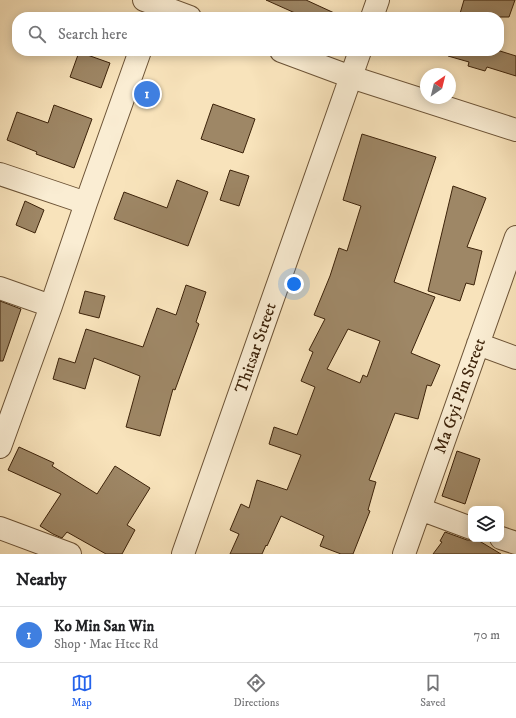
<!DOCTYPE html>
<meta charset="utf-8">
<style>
:root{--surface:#fff;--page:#f6f6f6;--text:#202124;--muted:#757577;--line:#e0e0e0;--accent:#2563eb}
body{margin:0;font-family:"IM FELL DW Pica",serif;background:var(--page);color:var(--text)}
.controls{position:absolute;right:12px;bottom:12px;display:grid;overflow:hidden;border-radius:8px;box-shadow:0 2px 10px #0003}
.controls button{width:36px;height:36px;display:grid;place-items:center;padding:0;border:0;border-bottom:1px solid var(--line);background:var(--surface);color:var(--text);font:20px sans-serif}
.compass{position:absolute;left:420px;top:68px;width:36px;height:36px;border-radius:50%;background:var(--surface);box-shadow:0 2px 10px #0003;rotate:35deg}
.you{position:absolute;left:294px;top:284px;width:14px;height:14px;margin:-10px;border:3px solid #fff;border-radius:50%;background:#1a73e8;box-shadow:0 0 0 6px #1a73e833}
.badge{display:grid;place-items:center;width:26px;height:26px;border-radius:50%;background:var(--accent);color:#fff;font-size:13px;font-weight:700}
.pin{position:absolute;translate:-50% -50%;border:2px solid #fff;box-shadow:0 1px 4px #0006}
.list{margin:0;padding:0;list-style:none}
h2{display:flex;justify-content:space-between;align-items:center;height:52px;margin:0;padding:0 16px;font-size:17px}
h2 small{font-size:13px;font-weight:400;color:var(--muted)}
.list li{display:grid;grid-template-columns:26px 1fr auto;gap:12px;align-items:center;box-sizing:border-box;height:56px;padding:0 16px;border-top:1px solid var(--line)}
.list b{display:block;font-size:15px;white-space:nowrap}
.list p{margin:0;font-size:13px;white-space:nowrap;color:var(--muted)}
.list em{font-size:13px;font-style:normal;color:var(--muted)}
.icon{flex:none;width:22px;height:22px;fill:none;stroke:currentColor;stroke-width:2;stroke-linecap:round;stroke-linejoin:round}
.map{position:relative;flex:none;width:516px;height:554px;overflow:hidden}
.search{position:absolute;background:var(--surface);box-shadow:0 2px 10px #0003;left:12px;right:12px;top:12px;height:44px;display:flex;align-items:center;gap:10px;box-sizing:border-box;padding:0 14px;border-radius:16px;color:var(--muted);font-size:15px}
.sheet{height:108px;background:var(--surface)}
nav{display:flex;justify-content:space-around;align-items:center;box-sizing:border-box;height:56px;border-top:1px solid var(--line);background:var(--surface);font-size:11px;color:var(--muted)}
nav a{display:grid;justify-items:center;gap:2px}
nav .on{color:var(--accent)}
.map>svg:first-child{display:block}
</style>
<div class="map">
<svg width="516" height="554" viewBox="0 0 516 554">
<rect width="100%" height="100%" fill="#f8e3bb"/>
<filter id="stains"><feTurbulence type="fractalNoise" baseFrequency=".005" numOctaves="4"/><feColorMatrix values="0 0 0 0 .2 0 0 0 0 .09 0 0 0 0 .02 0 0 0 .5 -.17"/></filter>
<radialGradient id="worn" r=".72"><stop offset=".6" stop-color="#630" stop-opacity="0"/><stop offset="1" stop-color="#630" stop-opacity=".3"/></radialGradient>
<path fill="#9e8766" stroke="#3d230a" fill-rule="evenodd" d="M266,0H306L343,17H304Z
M464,0H515L509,17H459Z
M449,51H500L516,56V76L487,67L485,71L468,66L469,62L448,56Z
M79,52L110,63L101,88L70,77Z
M213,104L255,119L243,153L201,139Z
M54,105L92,119L74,168L36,154L37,152L7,140L17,112L48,123Z
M362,134L436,157L394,282L435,297L411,353L440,365L431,386L427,385L418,419L395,413L369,480L376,482L368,510L370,511L353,554H341L320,546L324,536L281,516L267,546L266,545L262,554H230L239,534L230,530L241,504L249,508L257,480L287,490L301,455L269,444L274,427L297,435L315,387L301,381L313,352L309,350L325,319L314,315L330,276L339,248L347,251L361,206L343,200ZM348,329L380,341L367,377L363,375L360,383L327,369Z
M230,170L249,176L239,206L220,200Z
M177,180L208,192L188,246L114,219L124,192L167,208Z
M453,186L486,198L467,247L482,251L474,285L466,283L460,301L428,291Z
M25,201L44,210L35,233L16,225Z
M186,285L206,292L196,322L199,324L175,390L173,389L160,436L126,427L140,376L94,358L85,389L53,379L59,358L75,363L86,329L143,347L157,308L176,315Z
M85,291L105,296L99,318L79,313Z
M0,301L21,309L3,361H0Z
M19,447L54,463L52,466L97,494L115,466L150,488L127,525L135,530L122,554H106L67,532L62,538L53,534L40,526L61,494L8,470Z
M457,451L480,459L465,504L442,496Z
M445,532L467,540H473L476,539L501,554H433L442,542L440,541Z"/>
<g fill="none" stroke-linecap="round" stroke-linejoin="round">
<defs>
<path id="minor" d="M144,0L190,17
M372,17L378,0
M281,51L351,77L516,130
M0,174L86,203
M0,288L51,306
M478,344L516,358
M0,447L51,306L86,203L140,51
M420,509L471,528
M0,528L70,554
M501,538L516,543
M183,554L360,51
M404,554L516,237"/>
</defs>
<use href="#minor" stroke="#6c5336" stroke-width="24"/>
<use href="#minor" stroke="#faedd3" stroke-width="22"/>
</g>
<g text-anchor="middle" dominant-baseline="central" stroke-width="4" stroke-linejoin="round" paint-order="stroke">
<g font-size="17" fill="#3d230a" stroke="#faedd3">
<text transform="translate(256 348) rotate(-71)">Thitsar Street</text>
<text transform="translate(460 396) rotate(-70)">Ma Gyi Pin Street</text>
</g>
</g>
<rect width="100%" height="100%" filter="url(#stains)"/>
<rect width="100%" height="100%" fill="url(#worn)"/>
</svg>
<div class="controls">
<button><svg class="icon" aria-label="layers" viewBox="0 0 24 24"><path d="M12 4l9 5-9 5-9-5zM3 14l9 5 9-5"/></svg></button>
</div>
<svg class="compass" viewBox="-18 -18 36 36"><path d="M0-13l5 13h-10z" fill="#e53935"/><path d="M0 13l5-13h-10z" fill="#757577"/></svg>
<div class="you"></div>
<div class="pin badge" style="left:147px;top:94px;background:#3f7fe0">1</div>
<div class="search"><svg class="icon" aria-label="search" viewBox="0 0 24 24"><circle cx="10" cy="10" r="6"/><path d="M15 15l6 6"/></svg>Search here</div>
</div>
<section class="sheet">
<h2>Nearby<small></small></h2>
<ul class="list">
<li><span class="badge" style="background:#3f7fe0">1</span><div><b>Ko Min San Win</b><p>Shop · Mae Htee Rd</p></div><em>70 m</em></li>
</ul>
</section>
<nav>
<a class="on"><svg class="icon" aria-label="map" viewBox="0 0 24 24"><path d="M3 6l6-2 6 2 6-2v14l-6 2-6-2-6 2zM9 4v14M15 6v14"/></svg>Map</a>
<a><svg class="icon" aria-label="directions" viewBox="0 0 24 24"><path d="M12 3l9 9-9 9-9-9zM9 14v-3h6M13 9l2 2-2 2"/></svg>Directions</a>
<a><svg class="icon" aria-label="saved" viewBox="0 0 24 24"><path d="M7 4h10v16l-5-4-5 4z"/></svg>Saved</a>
</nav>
